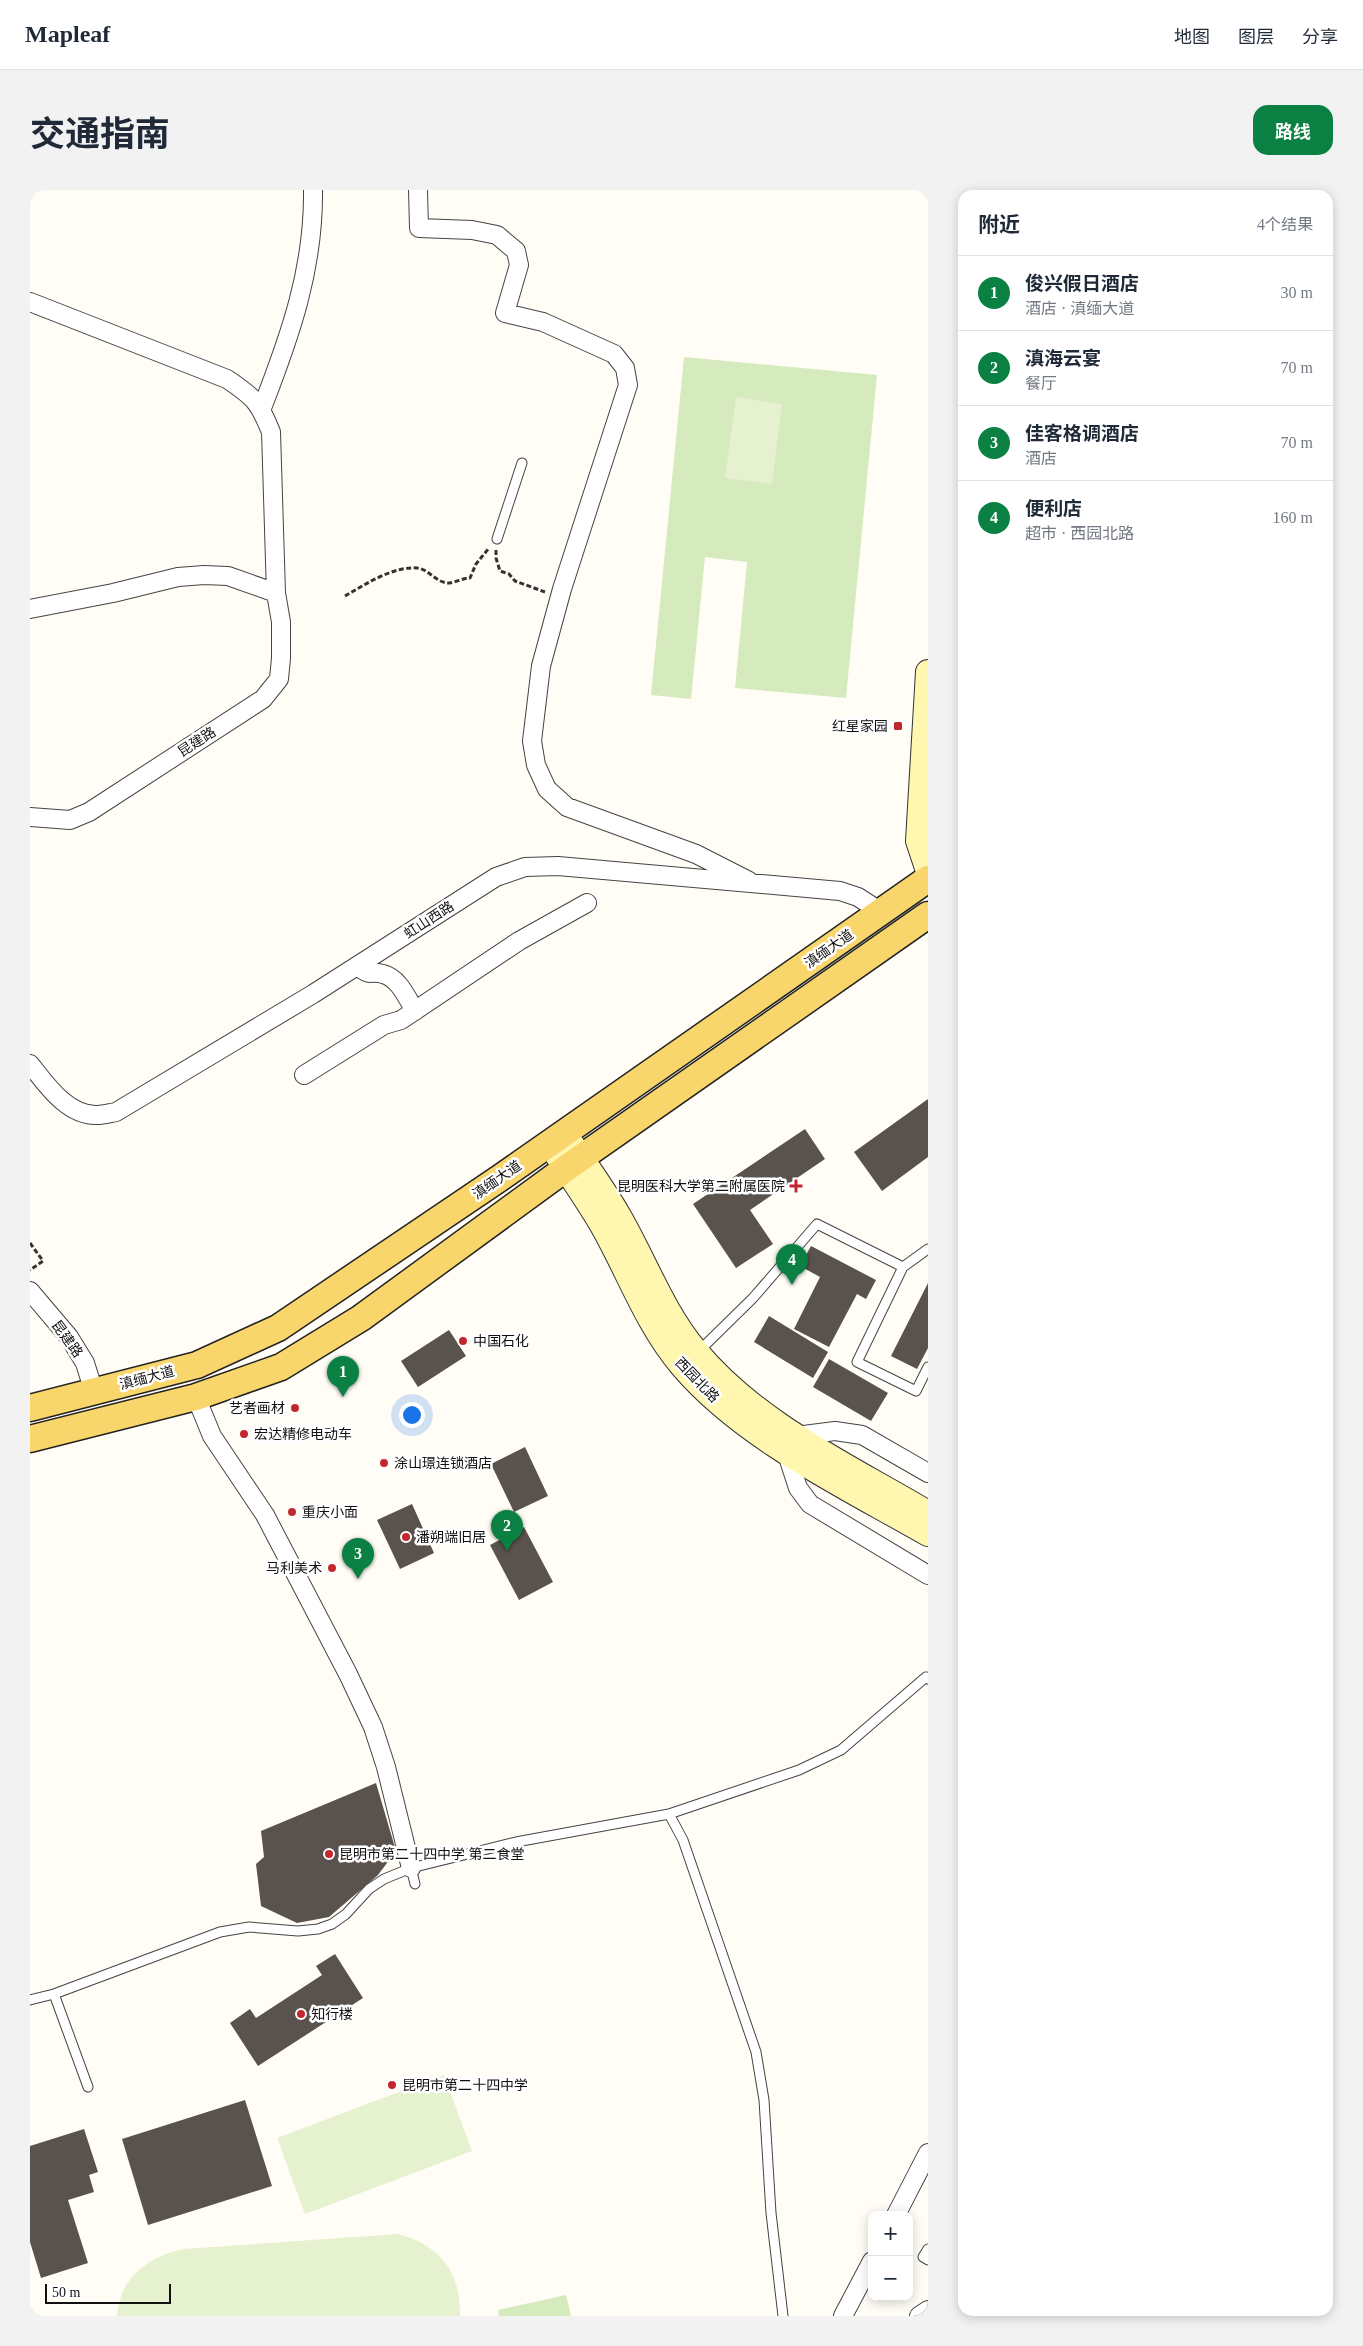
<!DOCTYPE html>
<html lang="zh">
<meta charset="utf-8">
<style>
:root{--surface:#fff;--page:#f2f2f3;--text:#1f2937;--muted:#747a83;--line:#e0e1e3;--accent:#0b8043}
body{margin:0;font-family:"Times New Roman","Noto Sans SC",serif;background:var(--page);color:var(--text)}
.controls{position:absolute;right:15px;bottom:15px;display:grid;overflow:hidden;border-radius:10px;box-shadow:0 2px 12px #0003}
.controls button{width:45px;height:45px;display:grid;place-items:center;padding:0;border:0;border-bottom:1px solid var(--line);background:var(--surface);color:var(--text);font:25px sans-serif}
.scale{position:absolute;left:15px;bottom:12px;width:126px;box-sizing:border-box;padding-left:5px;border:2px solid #111;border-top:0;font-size:14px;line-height:18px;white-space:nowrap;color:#111;-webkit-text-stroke:4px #fff;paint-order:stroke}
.you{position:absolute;left:381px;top:1224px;width:18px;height:18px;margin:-12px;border:4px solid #fff;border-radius:50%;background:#1a73e8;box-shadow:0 0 0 8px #1a73e833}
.badge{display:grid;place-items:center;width:32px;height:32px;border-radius:50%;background:var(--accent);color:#fff;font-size:16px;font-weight:700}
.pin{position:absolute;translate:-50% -41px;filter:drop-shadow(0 1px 2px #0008)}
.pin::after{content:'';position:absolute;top:26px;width:18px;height:15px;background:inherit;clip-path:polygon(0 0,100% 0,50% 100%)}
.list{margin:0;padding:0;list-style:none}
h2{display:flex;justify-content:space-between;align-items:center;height:65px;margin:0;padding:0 20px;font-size:21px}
h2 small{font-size:16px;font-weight:400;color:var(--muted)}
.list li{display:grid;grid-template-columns:32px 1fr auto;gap:15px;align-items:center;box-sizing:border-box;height:75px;padding:0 20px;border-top:1px solid var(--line)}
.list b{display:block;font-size:19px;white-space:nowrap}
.list p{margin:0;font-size:16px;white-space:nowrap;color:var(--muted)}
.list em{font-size:16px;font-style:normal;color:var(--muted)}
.map{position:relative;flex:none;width:898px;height:2126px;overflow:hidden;border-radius:15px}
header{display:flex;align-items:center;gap:30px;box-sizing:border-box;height:70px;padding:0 25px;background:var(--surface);border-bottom:1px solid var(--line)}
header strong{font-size:24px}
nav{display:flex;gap:28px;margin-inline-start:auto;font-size:18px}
.intro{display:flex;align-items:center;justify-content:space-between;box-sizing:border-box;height:120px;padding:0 30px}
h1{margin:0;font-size:35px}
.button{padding:12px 22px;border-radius:15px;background:var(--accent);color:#fff;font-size:18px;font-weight:700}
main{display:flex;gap:30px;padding:0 30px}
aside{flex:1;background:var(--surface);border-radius:15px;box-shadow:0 2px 12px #0003}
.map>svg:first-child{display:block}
</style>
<header>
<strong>Mapleaf</strong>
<nav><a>地图</a><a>图层</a><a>分享</a></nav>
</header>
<div class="intro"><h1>交通指南</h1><a class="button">路线</a></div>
<main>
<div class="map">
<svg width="898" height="2126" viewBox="0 0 898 2126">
<rect width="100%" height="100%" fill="#fffdf5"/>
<path fill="#d5ebbd" d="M654,167L847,185L816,508L705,498L717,372L675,367L661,509L621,505Z
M536,2105L541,2126H469L468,2120Z"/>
<path fill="#e6f2cf" d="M706,207L752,214L742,294L695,288Z
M414,1885L442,1961L275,2024L247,1948Z
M368,2044C410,2055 431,2082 430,2126H87C89,2088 120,2065 154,2059Z"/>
<path fill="#5a524d" d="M898,909V967L852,1001L824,962Z
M775,939L795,969L720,1020L743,1054L706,1078L663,1014Z
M781,1056L846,1090L836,1109L827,1104L799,1157L764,1139L790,1087L770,1076Z
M898,1093V1158L887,1179L861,1166Z
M739,1126L798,1162L783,1188L724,1152Z
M419,1140L436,1166L388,1197L371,1171Z
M799,1169L858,1203L841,1231L783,1197Z
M495,1257L518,1306L484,1322L461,1274Z
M382,1314L404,1363L370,1379L347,1330Z
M494,1337L523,1392L489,1410L460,1355Z
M346,1593L366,1661L348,1685L299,1727L267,1733L231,1716L226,1674L234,1667L231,1641Z
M305,1764L333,1808L228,1876L200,1833L220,1819L226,1828L292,1785L286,1776Z
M215,1910L242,1996L118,2035L92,1949Z
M54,1939L68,1982L59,1985L64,2002L38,2010L58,2073L11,2088L0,2052V1956Z"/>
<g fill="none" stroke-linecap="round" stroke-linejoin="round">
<defs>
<path id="lane" d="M467,349L492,273
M898,1059L873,1077L827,1172L886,1201L898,1177
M667,1163L723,1108L787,1034L873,1077
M639,1624L653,1650L726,1862L734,1910L741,2023L753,2126
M381,1678L385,1694
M24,1804L58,1897
M0,1810L24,1804L190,1742L219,1737L268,1741L288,1739L302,1734L316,1724L339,1699L354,1689L381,1678L486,1652L639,1624L769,1580L811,1560L896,1487L898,1489
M898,2059L893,2067L898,2070"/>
<path id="street" d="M388,0L389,38L442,40L467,45L486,61L489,75L475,123L513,132L584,164L595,178L598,195L532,399L511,476L502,551L506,575L517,599L537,617L666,664L719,691
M0,112L197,189C224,207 229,212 241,242L246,403L251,432V468L249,489L233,509L59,622L40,630L0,627
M232,218C260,146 284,79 283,0
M0,419L83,403L148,387L174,385L198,386L246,403
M327,776C343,788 339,780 353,784C369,788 377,808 385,821
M0,874C16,894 37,926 67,925C73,925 80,923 86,922L283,804L466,687L495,677L528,676L810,701L828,707L851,722
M274,885L354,835L371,830L489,751L557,713
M0,1101L39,1147L55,1173L64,1202
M166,1207L182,1246L235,1325L318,1484L343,1537L356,1577L381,1678
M766,1246L805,1241L832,1245L898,1283
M756,1261L768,1298L780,1314L898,1385
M866,2025L898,1963
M813,2126L842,2071
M889,2126L898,2120"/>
<path id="secondary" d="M898,482L888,651L898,681
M535,944C553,971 573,998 589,1026C615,1071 633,1122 666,1161C725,1233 819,1276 898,1323
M520,954C537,982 557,1009 573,1037C599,1083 617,1135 652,1176C713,1248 816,1297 898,1344"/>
<path id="primary" d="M0,1218L167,1175L248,1138L470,988L898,689
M0,1249L166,1207L251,1177L331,1128L535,979L898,725"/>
</defs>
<use href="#lane" stroke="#444" stroke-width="11"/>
<use href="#street" stroke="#444" stroke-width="20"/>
<use href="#secondary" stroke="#333" stroke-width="26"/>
<use href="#primary" stroke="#222" stroke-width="29"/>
<path stroke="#333" stroke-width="3" stroke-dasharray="5 2.5" stroke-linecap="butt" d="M466,360V368L470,381L479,384L485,391L515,402
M315,406C334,395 363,376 387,378C399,379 405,392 418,393C424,393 433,388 440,388L446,374L459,358
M0,1053L13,1071L0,1080"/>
<use href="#lane" stroke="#fff" stroke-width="9"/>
<use href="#street" stroke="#fff" stroke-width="18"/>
<use href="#secondary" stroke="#fff6b0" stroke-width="24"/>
<use href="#primary" stroke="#f9d66b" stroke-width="26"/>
</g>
<g fill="#c4262e" stroke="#fff" stroke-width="2">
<rect x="863" y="531" width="10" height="10" rx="2.5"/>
<path d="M763.5 988.5h5v5h5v5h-5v5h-5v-5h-5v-5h5z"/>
<circle cx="433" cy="1151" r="5"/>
<circle cx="265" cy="1218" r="5"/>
<circle cx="214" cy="1244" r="5"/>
<circle cx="354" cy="1273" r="5"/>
<circle cx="262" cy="1322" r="5"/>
<circle cx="376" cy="1347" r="5"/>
<circle cx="302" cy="1378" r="5"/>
<circle cx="299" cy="1664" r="5"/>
<circle cx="271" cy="1824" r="5"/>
<circle cx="362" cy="1895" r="5"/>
</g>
<g text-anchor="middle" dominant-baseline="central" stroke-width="5" stroke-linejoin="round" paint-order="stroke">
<g font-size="14" fill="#111" stroke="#fff" text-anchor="start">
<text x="858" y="536" text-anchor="end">红星家园</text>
<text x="755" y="996" text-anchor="end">昆明医科大学第二附属医院</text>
<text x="443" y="1151">中国石化</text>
<text x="255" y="1218" text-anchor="end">艺者画材</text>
<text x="224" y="1244">宏达精修电动车</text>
<text x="364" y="1273">涂山璟连锁酒店</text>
<text x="272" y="1322">重庆小面</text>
<text x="386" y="1347">潘朔端旧居</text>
<text x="292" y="1378" text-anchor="end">马利美术</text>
<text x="309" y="1664">昆明市第二十四中学 第二食堂</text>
<text x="281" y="1824">知行楼</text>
<text x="372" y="1895">昆明市第二十四中学</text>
</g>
<g font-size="14" fill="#111" stroke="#fff">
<text transform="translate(167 552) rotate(-33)">昆建路</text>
<text transform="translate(399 730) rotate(-33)">虹山西路</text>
<text transform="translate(799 759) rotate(-35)">滇缅大道</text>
<text transform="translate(467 990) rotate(-35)">滇缅大道</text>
<text transform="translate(37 1149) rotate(54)">昆建路</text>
<text transform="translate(117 1188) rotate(-15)">滇缅大道</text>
<text transform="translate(667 1190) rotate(46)">西园北路</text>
</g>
</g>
</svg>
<div class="controls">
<button>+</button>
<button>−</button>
</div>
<div class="scale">50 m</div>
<div class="you"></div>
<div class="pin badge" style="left:313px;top:1207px">1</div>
<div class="pin badge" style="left:477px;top:1361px">2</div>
<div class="pin badge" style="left:328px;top:1389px">3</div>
<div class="pin badge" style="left:762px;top:1095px">4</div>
</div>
<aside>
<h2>附近<small>4个结果</small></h2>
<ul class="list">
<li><span class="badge">1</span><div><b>俊兴假日酒店</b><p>酒店 · 滇缅大道</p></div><em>30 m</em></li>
<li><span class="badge">2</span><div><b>滇海云宴</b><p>餐厅</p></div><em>70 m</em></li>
<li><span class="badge">3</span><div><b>佳客格调酒店</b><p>酒店</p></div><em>70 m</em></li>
<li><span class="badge">4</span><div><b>便利店</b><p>超市 · 西园北路</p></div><em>160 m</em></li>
</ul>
</aside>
</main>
